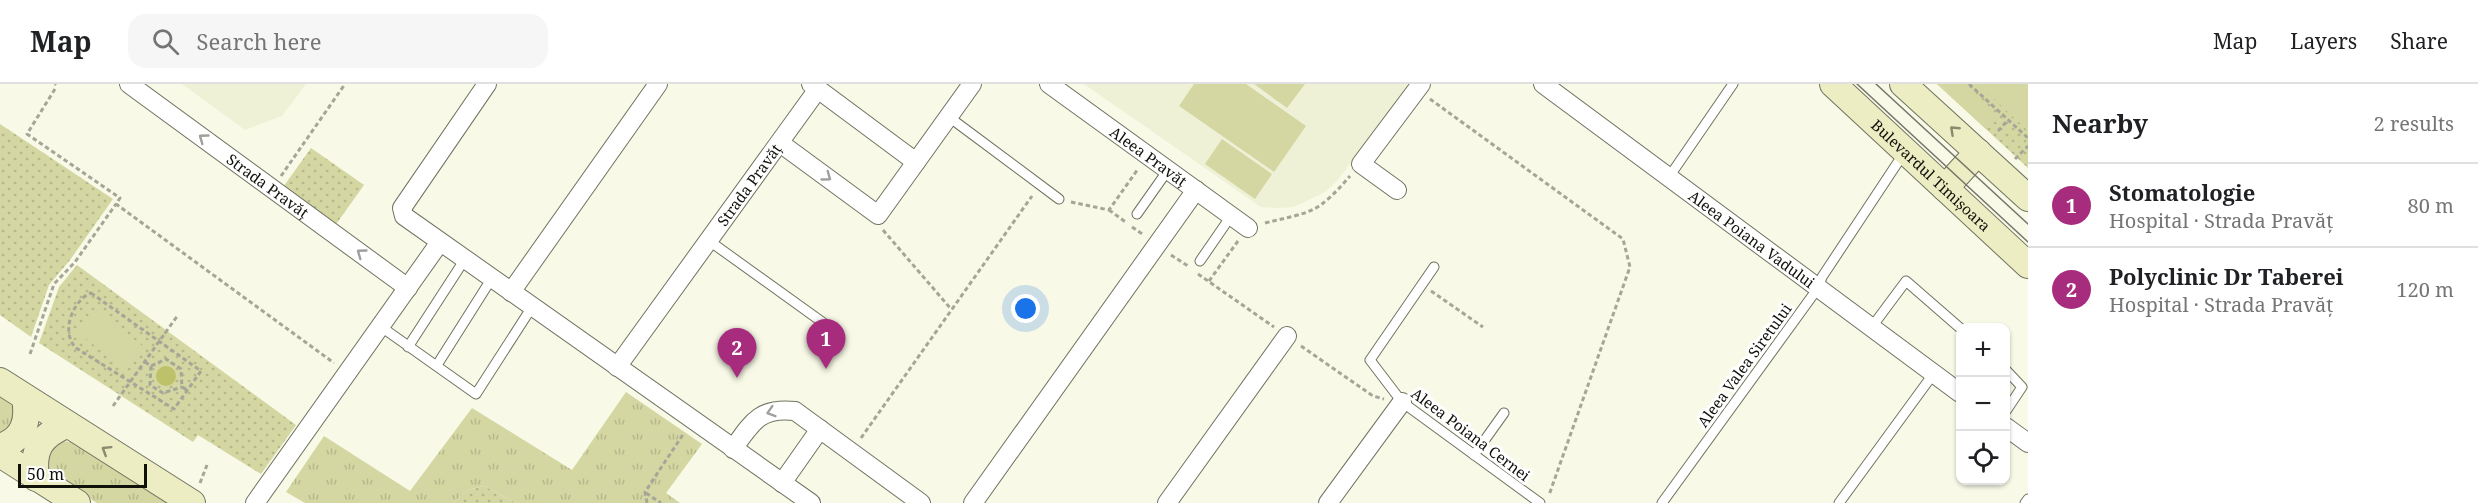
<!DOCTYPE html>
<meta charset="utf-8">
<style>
:root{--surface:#fff;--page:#f6f6f6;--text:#202124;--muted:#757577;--line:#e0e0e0;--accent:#a82c7e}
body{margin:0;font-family:"Noto Serif",serif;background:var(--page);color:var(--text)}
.controls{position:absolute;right:18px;bottom:18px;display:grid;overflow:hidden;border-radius:12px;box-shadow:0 2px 4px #0004}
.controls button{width:54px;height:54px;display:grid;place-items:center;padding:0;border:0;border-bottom:2px solid var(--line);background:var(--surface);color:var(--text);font:30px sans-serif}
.scale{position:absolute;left:18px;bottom:15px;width:129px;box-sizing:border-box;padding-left:6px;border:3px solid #10110b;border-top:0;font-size:16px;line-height:21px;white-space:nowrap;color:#10110b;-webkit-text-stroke:4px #fff;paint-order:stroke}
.you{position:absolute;left:1026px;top:225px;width:21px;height:21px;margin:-15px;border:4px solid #fff;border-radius:50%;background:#1a73e8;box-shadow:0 0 0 9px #1a73e833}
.badge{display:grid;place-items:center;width:39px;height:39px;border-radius:50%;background:var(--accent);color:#fff;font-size:20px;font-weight:700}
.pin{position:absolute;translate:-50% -50px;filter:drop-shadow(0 2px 3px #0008)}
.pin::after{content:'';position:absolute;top:32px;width:21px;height:18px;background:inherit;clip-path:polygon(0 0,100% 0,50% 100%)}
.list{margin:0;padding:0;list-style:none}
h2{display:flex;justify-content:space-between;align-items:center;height:78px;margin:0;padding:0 24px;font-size:26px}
h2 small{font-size:20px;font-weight:400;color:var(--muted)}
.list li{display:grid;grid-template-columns:39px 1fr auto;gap:18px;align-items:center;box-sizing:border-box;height:84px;padding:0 24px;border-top:2px solid var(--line)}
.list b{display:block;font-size:22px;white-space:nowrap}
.list p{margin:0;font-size:20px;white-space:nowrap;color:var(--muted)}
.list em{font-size:20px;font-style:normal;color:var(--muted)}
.icon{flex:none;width:33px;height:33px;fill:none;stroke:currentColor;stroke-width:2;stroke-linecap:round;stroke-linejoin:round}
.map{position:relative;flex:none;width:2028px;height:419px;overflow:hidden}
header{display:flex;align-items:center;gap:36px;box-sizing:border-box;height:84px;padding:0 30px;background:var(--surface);border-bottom:2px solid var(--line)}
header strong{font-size:28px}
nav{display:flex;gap:33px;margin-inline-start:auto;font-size:21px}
.search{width:420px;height:54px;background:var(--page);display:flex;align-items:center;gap:15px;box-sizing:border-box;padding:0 21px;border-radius:18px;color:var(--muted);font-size:22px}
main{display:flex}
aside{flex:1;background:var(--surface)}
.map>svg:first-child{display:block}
</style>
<header>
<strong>Map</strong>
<div class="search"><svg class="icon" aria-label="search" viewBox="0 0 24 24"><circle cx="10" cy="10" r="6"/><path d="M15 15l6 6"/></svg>Search here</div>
<nav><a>Map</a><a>Layers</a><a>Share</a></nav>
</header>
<main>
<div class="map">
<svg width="2028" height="419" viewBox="0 0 2028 419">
<defs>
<pattern id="grass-tufts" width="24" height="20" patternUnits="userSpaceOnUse" patternTransform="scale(1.5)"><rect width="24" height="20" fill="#d4d7a2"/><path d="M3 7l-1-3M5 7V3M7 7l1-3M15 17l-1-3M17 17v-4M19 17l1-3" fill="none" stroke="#b5b88a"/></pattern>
<pattern id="park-dots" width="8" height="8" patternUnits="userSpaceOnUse" patternTransform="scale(1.5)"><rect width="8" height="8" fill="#d4d7a2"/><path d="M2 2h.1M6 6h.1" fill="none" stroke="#b5b88a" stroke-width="1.8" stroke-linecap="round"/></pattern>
</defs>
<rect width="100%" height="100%" fill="#f8f9e6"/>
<path fill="#eff1d6" d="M182,0H306L282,32L245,46Z
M1084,0H1408L1338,96L1325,108L1294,123L1278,124L1261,123Z"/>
<path fill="url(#grass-tufts)" d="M626,308L702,360L666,409L680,419H516L484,402L468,406L453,419H305L286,408L324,352L410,407L472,324L572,386Z
M0,311C14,320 16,325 14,342L0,350Z
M62,357L71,358L171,419H97L50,391C41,377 46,361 62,357Z"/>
<path fill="url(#park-dots)" d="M1937,0H2028V84Z
M0,40L113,115L70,176L49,201L31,253L0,231Z
M311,64L364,101L334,143L281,106Z
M77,181L296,341L261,390L198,351L193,358L39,259L59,203Z
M484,402L516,419H453L468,406Z"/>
<path fill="#d4d7a2" d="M1194,0H1246L1306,42L1274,88L1179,22Z
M1254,0H1305L1287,24Z
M1937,0H1962L1997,33L1986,45Z
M1978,0H2028V47Z
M1222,55L1272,90L1255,115L1205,80Z
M94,225L144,263L127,286L77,248Z"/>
<path fill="#bdc169" d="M156 292a10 10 0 1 1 20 0a10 10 0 1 1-20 0Z"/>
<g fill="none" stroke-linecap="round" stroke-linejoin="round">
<defs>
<path id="lane" d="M949,33L1059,115
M1669,93L1733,0
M1137,130L1168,86
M708,156L836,248
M1200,177L1231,132
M1434,183L1370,276L1402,318L1540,419
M380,242L476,310L532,223
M1871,244L1906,197L1960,244
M408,263L465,175
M437,281L492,194
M2006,286L2022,303L2006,327
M1474,371L1504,329
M1662,419L1818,204L1822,193L1904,69
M1839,419L1934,289
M2025,419L2028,415"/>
<g id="street">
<path id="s1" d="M129,0L408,204"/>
<path d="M487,0L402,124L404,132L811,419"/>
<path d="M811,0L916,78"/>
<path id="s2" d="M1049,0L1248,144"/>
<path id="s3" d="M1543,0L1960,309"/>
<path d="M780,59L878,131L972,0"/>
<path d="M1397,106L1361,80L1421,0"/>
<path d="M511,208L658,0"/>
<path id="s4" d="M617,283L818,5"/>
<path d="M2006,343L2028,359"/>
<path d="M733,365C752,338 760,323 795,327L921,419"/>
<path d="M782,399L820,345"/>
<path d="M255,419L440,158"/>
<path d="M973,419L1196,106"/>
<path d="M1167,419L1287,252"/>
<path d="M1328,419L1402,318"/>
</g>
<g id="secondary">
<path id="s5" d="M1833,0L2028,181"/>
<path d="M1903,0L2028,114"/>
<path d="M1945,104L1978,68"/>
<path d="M0,297L192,419"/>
<path d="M0,363C24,355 29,337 25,314"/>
<path d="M0,370L77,419"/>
<path d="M36,394C32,366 40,352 66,341"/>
</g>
</defs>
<use href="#lane" stroke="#717362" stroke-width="11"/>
<use href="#street" stroke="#717362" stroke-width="20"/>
<use href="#secondary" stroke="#717362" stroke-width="28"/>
<path stroke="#a5a698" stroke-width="3" stroke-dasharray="4.5 3" stroke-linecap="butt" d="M55,0L56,1
M1969,0L2028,54
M55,5L27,50L120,114L116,120L334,279
M1430,15L1623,155L1630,183L1549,411
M1998,47L2008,36
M2015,75L2028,62
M281,92L345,0
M1071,118L1109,126L1138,85
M1109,126L1127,139
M1265,139C1313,127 1316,131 1350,92
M1132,143L1144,151
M883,146L951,225
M1171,171L1188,182
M1198,190L1274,243
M1209,197L1238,157
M1431,207L1483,243
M91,209L201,287L174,325L76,264C60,248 73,216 91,209Z
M1301,262L1373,312L1384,315
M30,270L54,200L75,178L116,120
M145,278L151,282L166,275L181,285L182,303L187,306
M151,282L150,301L163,309L182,303
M113,322L178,231
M861,354L1032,112
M200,399L207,381
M646,409L661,419
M647,419L645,408L684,349"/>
<use href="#lane" stroke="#fff" stroke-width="9"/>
<use href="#street" stroke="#fff" stroke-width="18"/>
<use href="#secondary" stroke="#ecedc3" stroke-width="26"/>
<path stroke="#75766b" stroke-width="1.5" d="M1857,0L2028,158
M1876,0L2028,140"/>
</g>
<defs><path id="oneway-chevron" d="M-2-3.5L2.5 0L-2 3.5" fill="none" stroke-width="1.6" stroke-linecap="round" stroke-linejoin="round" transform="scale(1.5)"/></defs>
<g stroke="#898a70">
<use href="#oneway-chevron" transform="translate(1954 46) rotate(-137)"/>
<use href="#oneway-chevron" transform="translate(106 366) rotate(-148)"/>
</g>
<g stroke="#9fa09d">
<use href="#oneway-chevron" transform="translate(203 54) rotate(-144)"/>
<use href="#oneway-chevron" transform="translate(827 93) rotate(36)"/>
<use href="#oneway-chevron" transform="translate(361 169) rotate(-144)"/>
<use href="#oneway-chevron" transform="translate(771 328) rotate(163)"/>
</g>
<g text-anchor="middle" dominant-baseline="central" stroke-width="6" stroke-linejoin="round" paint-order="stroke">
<g font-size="15" fill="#10110b" stroke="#fff">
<text stroke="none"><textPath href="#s2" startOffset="123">Aleea Pravăț</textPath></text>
<text stroke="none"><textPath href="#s5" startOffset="134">Bulevardul Timișoara</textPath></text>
<text stroke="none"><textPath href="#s4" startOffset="225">Strada Pravăț</textPath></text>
<text stroke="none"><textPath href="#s1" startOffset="172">Strada Pravăț</textPath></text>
<text stroke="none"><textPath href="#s3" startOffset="260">Aleea Poiana Vadului</textPath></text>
<text transform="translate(1744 281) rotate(-54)">Aleea Valea Siretului</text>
<text transform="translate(1471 350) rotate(37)">Aleea Poiana Cernei</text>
</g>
</g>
</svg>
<div class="controls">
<button>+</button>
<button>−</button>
<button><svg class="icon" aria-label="locate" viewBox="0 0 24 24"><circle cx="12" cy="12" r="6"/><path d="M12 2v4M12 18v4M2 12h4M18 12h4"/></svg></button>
</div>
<div class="scale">50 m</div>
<div class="you"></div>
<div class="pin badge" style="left:826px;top:285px">1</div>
<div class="pin badge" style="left:737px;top:294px">2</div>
</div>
<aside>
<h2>Nearby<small>2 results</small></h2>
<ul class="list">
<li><span class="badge">1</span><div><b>Stomatologie</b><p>Hospital · Strada Pravăț</p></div><em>80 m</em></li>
<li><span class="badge">2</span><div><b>Polyclinic Dr Taberei</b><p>Hospital · Strada Pravăț</p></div><em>120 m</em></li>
</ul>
</aside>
</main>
